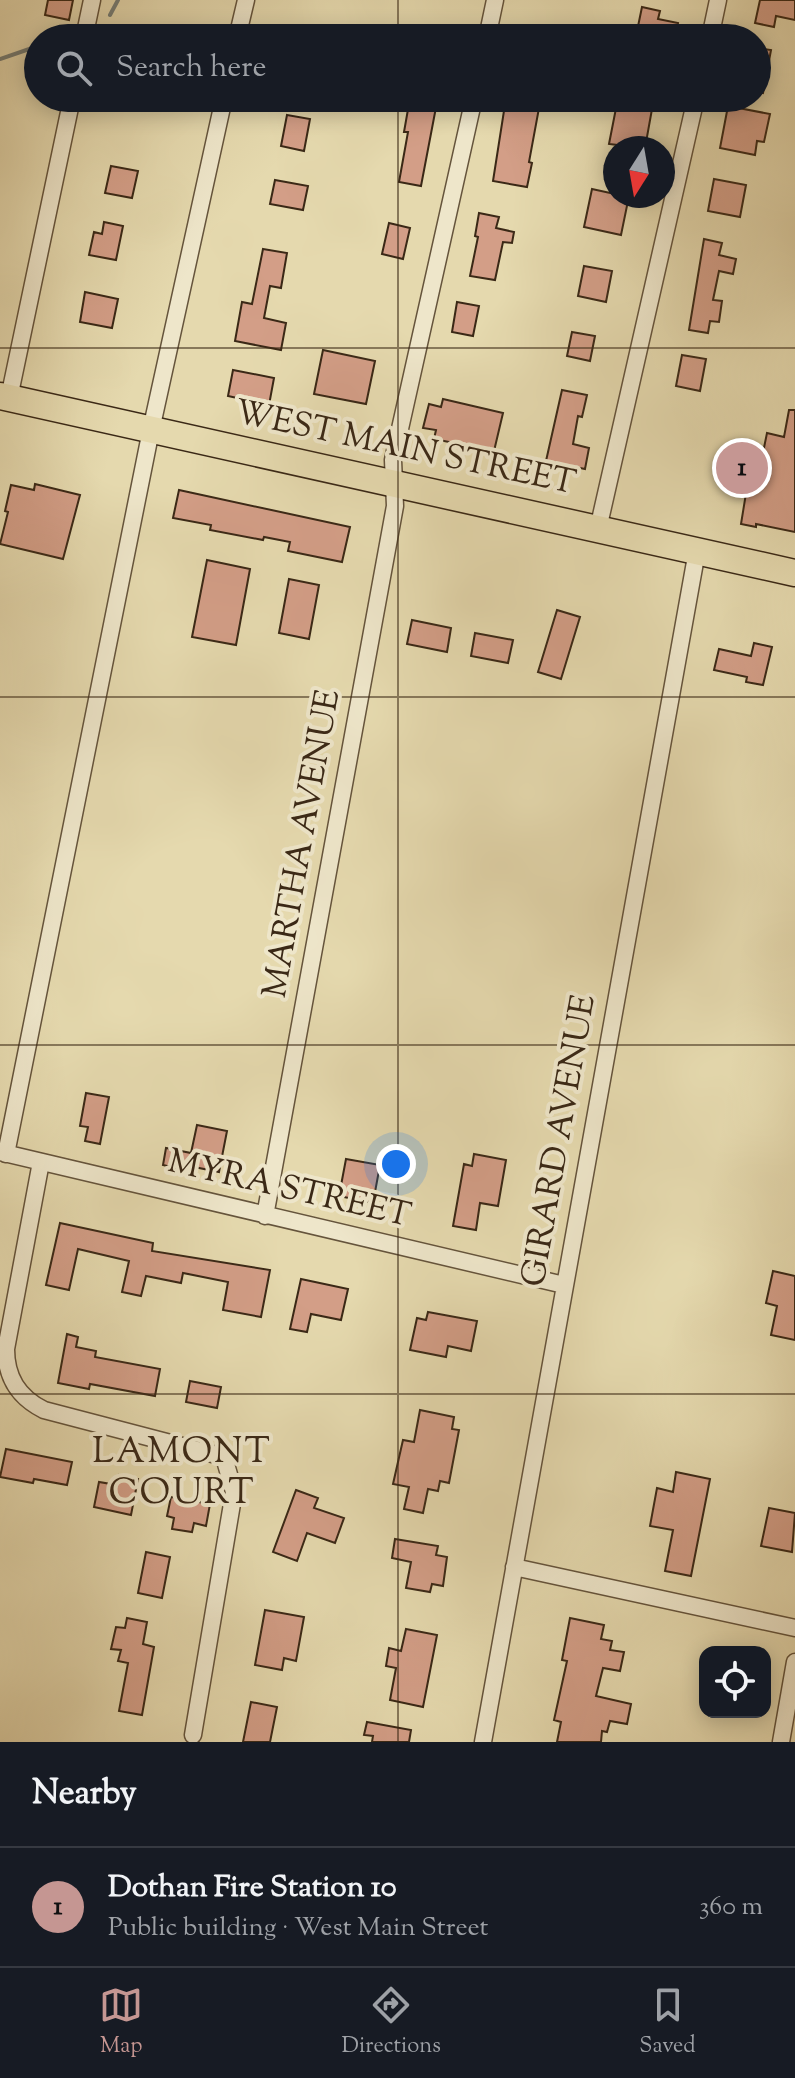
<!DOCTYPE html>
<meta charset="utf-8">
<style>
:root{--surface:#171b24;--page:#242831;--text:#f1f3f6;--muted:#9ea1a6;--line:#363941;--accent:#c59692}
body{margin:0;font-family:"Sorts Mill Goudy",serif;background:var(--page);color:var(--text)}
.controls{position:absolute;right:24px;bottom:24px;display:grid;overflow:hidden;border-radius:16px;box-shadow:0 4px 20px #0003}
.controls button{width:72px;height:72px;display:grid;place-items:center;padding:0;border:0;border-bottom:2px solid var(--line);background:var(--surface);color:var(--text);font:40px sans-serif}
.compass{position:absolute;left:603px;top:136px;width:72px;height:72px;border-radius:50%;background:var(--surface);box-shadow:0 4px 20px #0003;rotate:191deg}
.you{position:absolute;left:396px;top:1164px;width:28px;height:28px;margin:-20px;border:6px solid #fff;border-radius:50%;background:#1a73e8;box-shadow:0 0 0 12px #1a73e833}
.badge{display:grid;place-items:center;width:52px;height:52px;border-radius:50%;background:var(--accent);color:#111;font-size:26px;font-weight:700}
.pin{position:absolute;translate:-50% -50%;border:4px solid #fff;box-shadow:0 2px 8px #0006}
.list{margin:0;padding:0;list-style:none}
h2{display:flex;justify-content:space-between;align-items:center;height:104px;margin:0;padding:0 32px;font-size:34px}
h2 small{font-size:26px;font-weight:400;color:var(--muted)}
.list li{display:grid;grid-template-columns:52px 1fr auto;gap:24px;align-items:center;box-sizing:border-box;height:120px;padding:0 32px;border-top:2px solid var(--line)}
.list b{display:block;font-size:30px;white-space:nowrap}
.list p{margin:0;font-size:26px;white-space:nowrap;color:var(--muted)}
.list em{font-size:26px;font-style:normal;color:var(--muted)}
.icon{flex:none;width:44px;height:44px;fill:none;stroke:currentColor;stroke-width:2;stroke-linecap:round;stroke-linejoin:round}
.map{position:relative;flex:none;width:795px;height:1742px;overflow:hidden}
.search{position:absolute;background:var(--surface);box-shadow:0 4px 20px #0003;left:24px;right:24px;top:24px;height:88px;display:flex;align-items:center;gap:20px;box-sizing:border-box;padding:0 28px;border-radius:44px;color:var(--muted);font-size:30px}
.sheet{height:224px;background:var(--surface)}
nav{display:flex;justify-content:space-around;align-items:center;box-sizing:border-box;height:112px;border-top:2px solid var(--line);background:var(--surface);font-size:22px;color:var(--muted)}
nav a{display:grid;justify-items:center;gap:4px}
nav .on{color:var(--accent)}
.map>svg:first-child{display:block}
</style>
<div class="map">
<svg width="795" height="1742" viewBox="0 0 795 1742">
<rect width="100%" height="100%" fill="#e5d9ae"/>
<filter id="stains"><feTurbulence type="fractalNoise" baseFrequency=".0025" numOctaves="4"/><feColorMatrix values="0 0 0 0 .2 0 0 0 0 .09 0 0 0 0 .02 0 0 0 .5 -.17"/></filter>
<radialGradient id="worn" r=".72"><stop offset=".6" stop-color="#630" stop-opacity="0"/><stop offset="1" stop-color="#630" stop-opacity=".3"/></radialGradient>
<g fill="none" stroke-linecap="round" stroke-linejoin="round">
<path stroke="#757e77" stroke-width="4" d="M110,15L118,0
M61,38L81,31
M0,59L38,46"/>
</g>
<path fill="#d39e87" stroke="#3a2816" stroke-width="2" d="M48,0H73L69,20L45,15Z
M760,0H795V20L776,16L774,27L755,23Z
M642,7L660,11L658,19L678,23L675,38L636,36Z
M757,48L771,50L763,93L757,92Z
M410,98L437,102L421,186L399,182L408,132H404Z
M506,98H531L529,106L539,108L529,162L532,163L527,187L493,181Z
M618,98H654L645,148H617V145L609,144Z
M728,106L770,114L764,142L757,141L755,155L720,148Z
M287,115L310,119L304,151L281,146Z
M111,166L138,171L132,198L105,193Z
M714,179L746,185L740,217L708,211Z
M275,180L308,186L303,210L270,204Z
M592,189L615,194V196H629L621,235L584,227Z
M479,213L499,217L496,228L514,232L512,243L503,242L495,280L470,276L478,237L475,236Z
M104,222L123,226L116,260L89,255L94,232L102,234Z
M389,223L410,228L403,259L382,254Z
M704,239L722,243L719,255L736,259L733,274L719,271L713,300L722,301L719,322L710,321L708,333L689,330Z
M263,249L287,253L281,288L270,286L264,318L286,323L281,350L235,341L242,302L252,304Z
M584,266L612,271L606,302L578,296Z
M85,292L118,299L112,328L80,322Z
M457,302L479,306L473,336L452,332Z
M572,332L595,336L590,361L567,356Z
M323,350L375,361L366,404L314,394Z
M682,355L706,359L700,391L676,386Z
M233,370L274,378L269,405L228,396Z
M562,390L587,395L582,417L578,416L573,444L589,448L585,469L546,461Z
M443,399L503,413L494,451L434,439L436,430L423,428L429,404L441,407Z
M789,410H795V532L756,524V527L741,524L748,481L757,482L767,433L784,437Z
M35,484L80,495L63,559L0,544L8,512L5,511L11,485L34,490Z
M179,490L350,527L342,562L288,551L290,542L264,537L263,540L210,530L211,525L173,518Z
M207,560L250,569L236,645L192,637Z
M289,579L319,585L309,639L279,633Z
M557,610L580,617L561,679L538,672Z
M412,620L451,628L447,652L407,644Z
M475,633L513,640L508,663L471,656Z
M754,643L772,647L763,685L746,682L747,677L714,670L719,649L751,656Z
M86,1093L109,1097L100,1144L85,1141L88,1127L80,1126Z
M197,1125L227,1131L219,1172L189,1166L188,1171L163,1165L166,1148L191,1153Z
M474,1154L506,1160L498,1206L480,1203L476,1230L453,1226L464,1164L472,1166Z
M346,1159L380,1165L373,1203L339,1196Z
M60,1223L153,1243L152,1251L270,1270L261,1317L223,1310L228,1282L183,1273L181,1283L146,1276L141,1296L122,1292L129,1261L78,1249L69,1290L46,1285Z
M773,1271L795,1276V1340L771,1335L777,1306L766,1303Z
M301,1279L348,1289L341,1320L311,1314L307,1332L290,1329Z
M428,1312L477,1321L471,1351L448,1346L446,1357L410,1350L417,1318L426,1320Z
M67,1334L78,1337L76,1347L96,1351L95,1357L160,1369L155,1396L90,1384L89,1389L58,1383Z
M190,1381L221,1387L217,1408L186,1402Z
M420,1410L454,1417L452,1429L459,1430L449,1483L440,1481L438,1491L428,1489L423,1513L404,1509L409,1487L393,1484L403,1440L414,1442Z
M6,1449L72,1462L67,1485L34,1479L33,1483L0,1477Z
M676,1472L710,1479L691,1576L665,1571L673,1530L650,1526L657,1488L673,1492Z
M119,1475L138,1479L131,1515L94,1507L99,1482L117,1485Z
M296,1490L318,1498L314,1508L344,1518L335,1543L307,1533L297,1561L273,1552Z
M171,1497L210,1504L206,1526L194,1523L192,1532L172,1529L174,1518L167,1516Z
M769,1508L795,1513L792,1552L761,1546Z
M395,1539L438,1546L436,1555L447,1557L443,1586L432,1584L430,1592L406,1588L411,1562L392,1558Z
M146,1552L170,1557L162,1598L138,1593Z
M265,1610L304,1617L296,1661L284,1658L282,1670L255,1665Z
M127,1618L147,1622L143,1644L154,1647L142,1715L119,1711L128,1663L118,1661L121,1650L111,1649L116,1627L125,1628Z
M570,1618L604,1625L601,1639L612,1641L610,1650L624,1652L620,1671L603,1668L596,1696L631,1704L627,1724L610,1721L607,1732L602,1731L601,1742H557L561,1722L554,1720L567,1661L562,1660Z
M406,1629L437,1635L423,1707L390,1700L396,1668L386,1666L389,1648L401,1651Z
M251,1702L277,1707L270,1742H243Z
M367,1722L411,1730L409,1742H372L373,1736L364,1735Z"/>
<g fill="none" stroke-linecap="round" stroke-linejoin="round">
<defs>
<path id="street" d="M84,38L92,0
M237,38L246,0
M487,38L495,0
M710,38L718,0
M9,398L72,98
M598,529L696,98
M0,1152L564,1285
M6,1154L151,430L224,98
M41,1162L6,1349C6,1377 18,1397 44,1410L224,1457L234,1492L193,1735
M265,1216L395,506L393,460L474,98
M514,1567L795,1628
M483,1742L697,551
M781,1742L795,1662"/>
<path id="primary" d="M0,396L795,573"/>
</defs>
<use href="#street" stroke="#65543c" stroke-width="19"/>
<use href="#primary" stroke="#3a2816" stroke-width="29"/>
<use href="#street" stroke="#eee6ca" stroke-width="16"/>
<use href="#primary" stroke="#e5d9ae" stroke-width="26"/>
</g>
<path fill="none" stroke="#3a2816" stroke-width="2" stroke-opacity="0.55" d="M398,0V38M398,98V1742M0,348H795M0,697H795M0,1045H795M0,1394H795"/>
<g text-anchor="middle" dominant-baseline="central" stroke-width="8" stroke-linejoin="round" paint-order="stroke">
<g font-size="34" fill="#3a2816" stroke="#eee6ca">
<text transform="translate(405 449) rotate(12)">WEST MAIN STREET</text>
<text transform="translate(303 844) rotate(-80)">MARTHA AVENUE</text>
<text transform="translate(560 1141) rotate(-80)">GIRARD AVENUE</text>
<text transform="translate(289 1190) rotate(13)">MYRA STREET</text>
</g>
<g font-size="36" letter-spacing="2" fill="#3a2816" stroke="#eee6ca">
<text x="182" y="1453">LAMONT<tspan x="182" dy="41">COURT</tspan></text>
</g>
</g>
<rect width="100%" height="100%" filter="url(#stains)"/>
<rect width="100%" height="100%" fill="url(#worn)"/>
</svg>
<div class="controls">
<button><svg class="icon" aria-label="locate" viewBox="0 0 24 24"><circle cx="12" cy="12" r="6"/><path d="M12 2v4M12 18v4M2 12h4M18 12h4"/></svg></button>
</div>
<svg class="compass" viewBox="-18 -18 36 36"><path d="M0-13l5 13h-10z" fill="#e53935"/><path d="M0 13l5-13h-10z" fill="#9ea1a6"/></svg>
<div class="you"></div>
<div class="pin badge" style="left:742px;top:468px">1</div>
<div class="search"><svg class="icon" aria-label="search" viewBox="0 0 24 24"><circle cx="10" cy="10" r="6"/><path d="M15 15l6 6"/></svg>Search here</div>
</div>
<section class="sheet">
<h2>Nearby<small></small></h2>
<ul class="list">
<li><span class="badge">1</span><div><b>Dothan Fire Station 10</b><p>Public building · West Main Street</p></div><em>360 m</em></li>
</ul>
</section>
<nav>
<a class="on"><svg class="icon" aria-label="map" viewBox="0 0 24 24"><path d="M3 6l6-2 6 2 6-2v14l-6 2-6-2-6 2zM9 4v14M15 6v14"/></svg>Map</a>
<a><svg class="icon" aria-label="directions" viewBox="0 0 24 24"><path d="M12 3l9 9-9 9-9-9zM9 14v-3h6M13 9l2 2-2 2"/></svg>Directions</a>
<a><svg class="icon" aria-label="saved" viewBox="0 0 24 24"><path d="M7 4h10v16l-5-4-5 4z"/></svg>Saved</a>
</nav>
